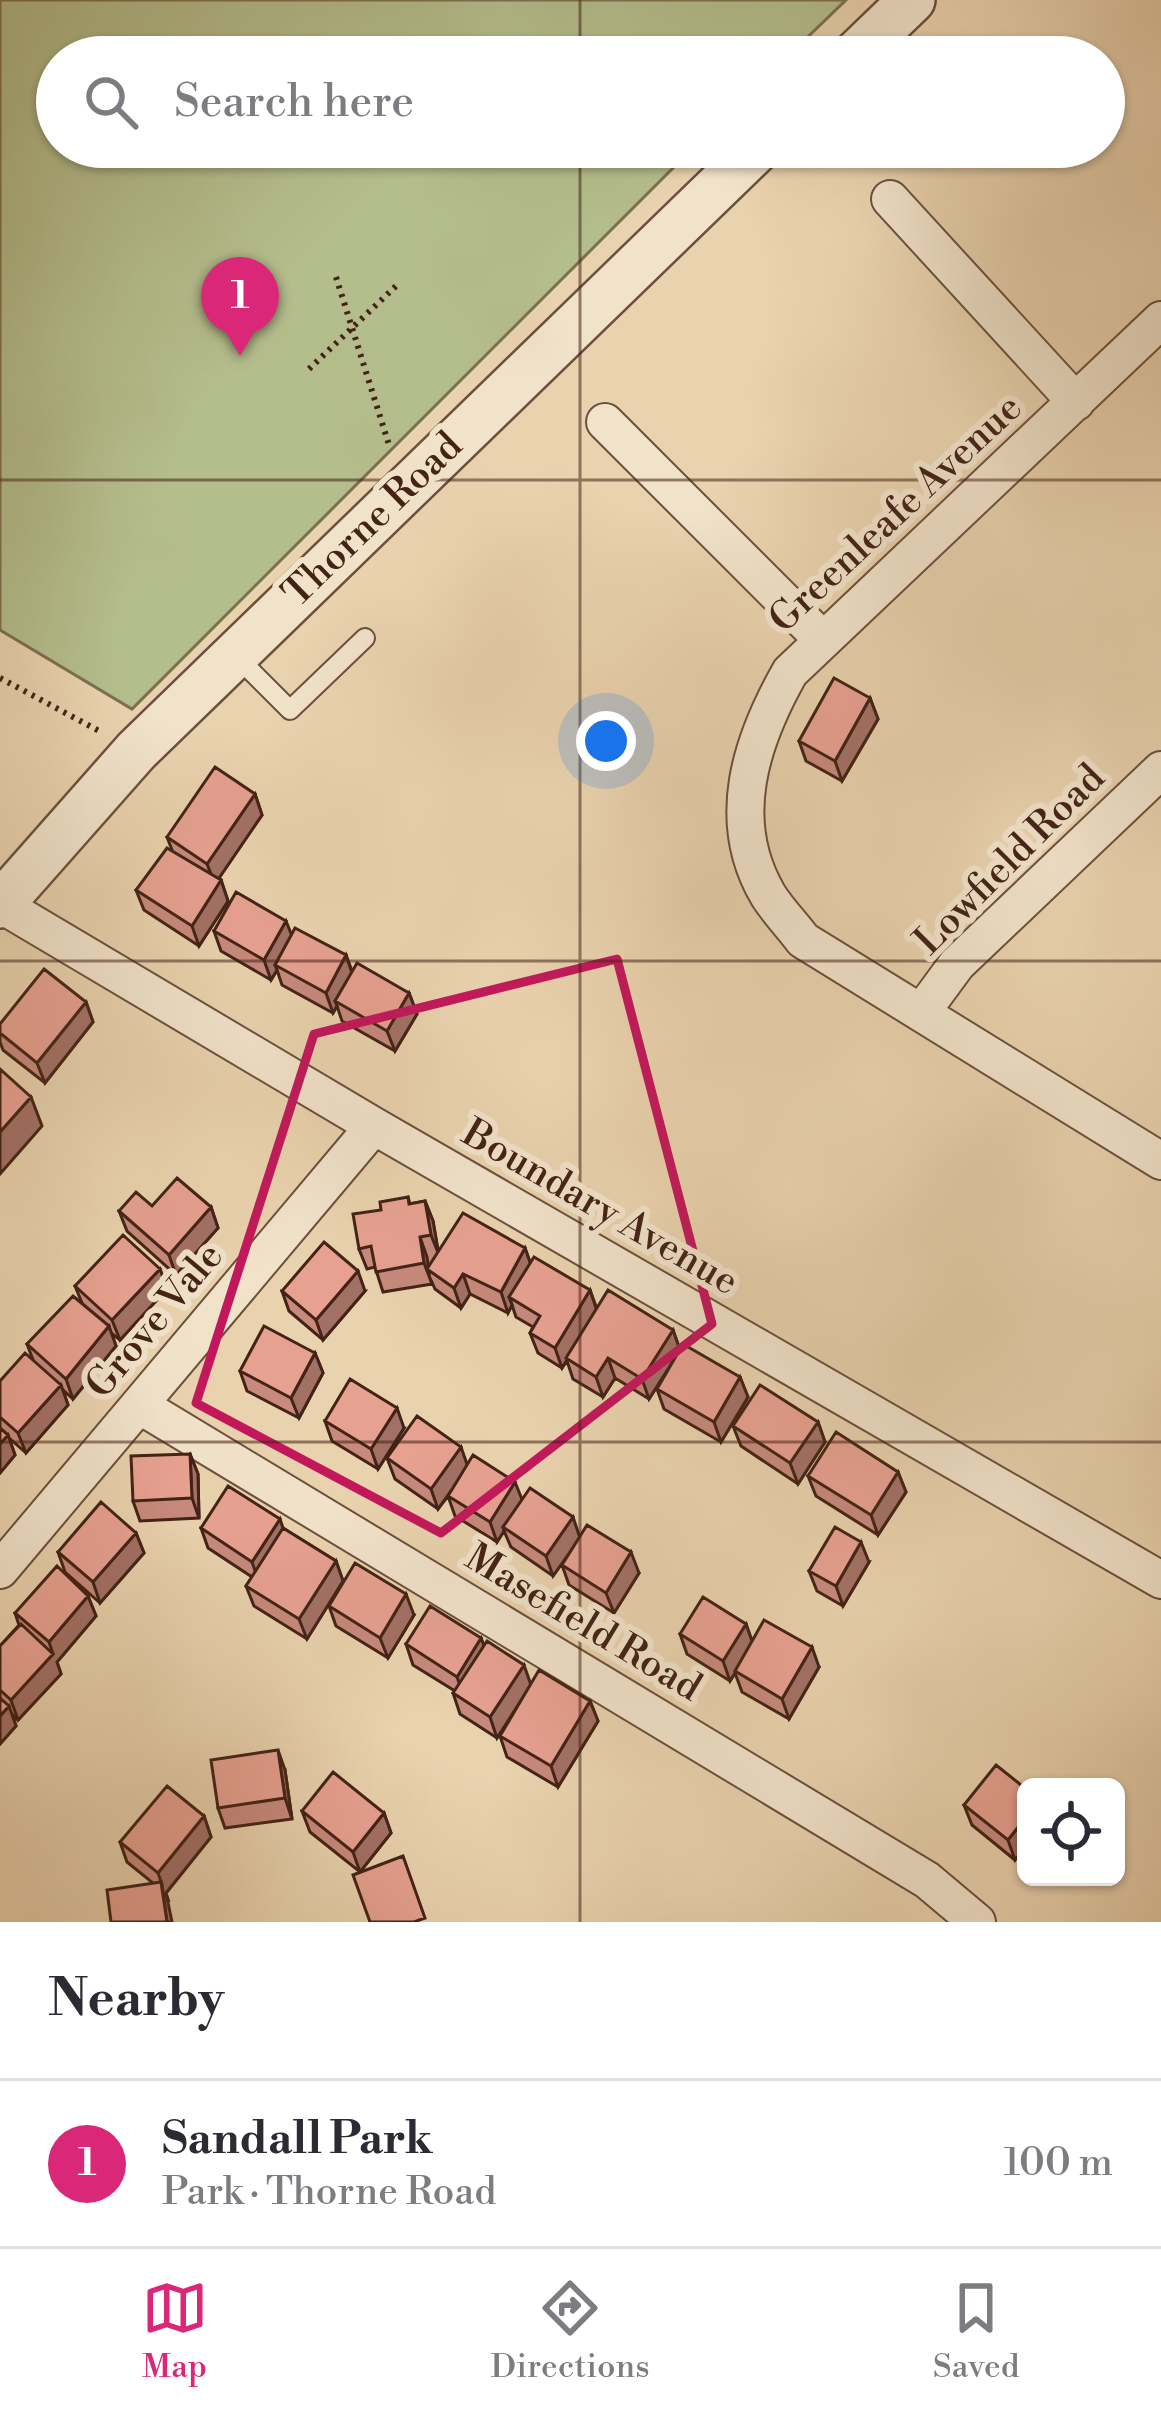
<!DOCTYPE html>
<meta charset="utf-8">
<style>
:root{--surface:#fff;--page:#f7f7f7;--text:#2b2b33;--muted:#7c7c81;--line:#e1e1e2;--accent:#db2777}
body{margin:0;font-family:"Libre Bodoni",serif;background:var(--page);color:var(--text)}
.controls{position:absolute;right:36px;bottom:36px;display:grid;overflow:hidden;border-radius:18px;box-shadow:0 3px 9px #0004}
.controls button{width:108px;height:108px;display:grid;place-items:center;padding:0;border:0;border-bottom:3px solid var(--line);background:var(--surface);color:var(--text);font:60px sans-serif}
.you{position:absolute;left:606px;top:741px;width:42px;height:42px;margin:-30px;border:9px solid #fff;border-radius:50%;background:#1a73e8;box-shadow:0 0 0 18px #1a73e833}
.badge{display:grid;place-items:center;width:78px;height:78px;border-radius:50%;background:var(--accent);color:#fff;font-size:39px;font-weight:700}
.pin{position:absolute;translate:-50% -99px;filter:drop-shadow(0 3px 6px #0008)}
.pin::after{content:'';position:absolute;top:63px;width:42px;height:36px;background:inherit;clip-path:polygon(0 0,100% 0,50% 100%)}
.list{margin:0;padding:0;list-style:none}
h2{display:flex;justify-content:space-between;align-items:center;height:156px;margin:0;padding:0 48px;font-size:51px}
h2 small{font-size:39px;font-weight:400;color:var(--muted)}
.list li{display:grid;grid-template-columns:78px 1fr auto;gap:36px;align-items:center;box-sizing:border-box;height:168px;padding:0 48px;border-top:3px solid var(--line)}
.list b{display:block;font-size:45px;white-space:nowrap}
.list p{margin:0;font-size:39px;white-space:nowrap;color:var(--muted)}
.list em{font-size:39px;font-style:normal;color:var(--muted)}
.icon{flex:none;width:66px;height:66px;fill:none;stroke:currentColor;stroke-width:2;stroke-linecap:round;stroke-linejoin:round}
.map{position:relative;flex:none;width:1161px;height:1922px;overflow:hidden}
.search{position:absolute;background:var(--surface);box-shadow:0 3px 9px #0004;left:36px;right:36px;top:36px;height:132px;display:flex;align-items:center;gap:30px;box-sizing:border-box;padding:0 42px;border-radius:66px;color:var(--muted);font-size:45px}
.sheet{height:324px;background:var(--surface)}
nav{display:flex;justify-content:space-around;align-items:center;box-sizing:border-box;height:168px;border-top:3px solid var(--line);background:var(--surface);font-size:33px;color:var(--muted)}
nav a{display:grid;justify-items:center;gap:6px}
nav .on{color:var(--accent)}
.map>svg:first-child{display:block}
</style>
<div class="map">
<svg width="1161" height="1922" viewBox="0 0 1161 1922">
<rect width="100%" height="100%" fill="#e9d2ae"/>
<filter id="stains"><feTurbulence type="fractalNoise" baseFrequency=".00167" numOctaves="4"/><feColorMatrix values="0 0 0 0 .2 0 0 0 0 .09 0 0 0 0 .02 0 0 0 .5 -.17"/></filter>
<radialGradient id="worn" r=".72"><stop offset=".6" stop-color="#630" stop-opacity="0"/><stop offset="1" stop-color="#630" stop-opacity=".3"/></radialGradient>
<path fill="#b4bd8c" stroke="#7c7051" stroke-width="3" d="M0,0H846L787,57H57V147H694L132,709L0,630Z"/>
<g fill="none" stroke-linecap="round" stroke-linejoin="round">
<defs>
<path id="service" d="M235,655L290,710L365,638"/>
<path id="minor" d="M890,199L1076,402
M1161,320L790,672C751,741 724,820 768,895C778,911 792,925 803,940L1161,1161
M605,422L822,639
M0,904L374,1126L1161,1580
M921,1013L957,964L1161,770
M139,1405L927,1880L977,1922
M0,1570L374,1126"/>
<path id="tertiary" d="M853,57L912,0
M0,905L136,751L759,147"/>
</defs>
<use href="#service" stroke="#6c4f3c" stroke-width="22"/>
<use href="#minor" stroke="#6c4f3c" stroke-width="40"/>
<use href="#tertiary" stroke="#6c4f3c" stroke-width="50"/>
<path stroke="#432316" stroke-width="6" stroke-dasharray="3 6" stroke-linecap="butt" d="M336,277L390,448
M309,369L396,286
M0,678L103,733"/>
<use href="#service" stroke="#f1e2ca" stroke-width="18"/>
<use href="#minor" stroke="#f1e2ca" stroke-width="36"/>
<use href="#tertiary" stroke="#f1e2ca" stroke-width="45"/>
</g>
<path fill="#c78a7d" stroke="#432316" stroke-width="3" d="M870,698L878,719L842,781L806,761L799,741Z
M255,794L262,815L218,879L221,880L228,901L199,946L144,910L136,890L172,850L167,837Z
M214,931L291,935L346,955L352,971L409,993L417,1014L395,1051L342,1021L337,1006L333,1013L282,985L277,970L271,980L221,951Z
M86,1002L93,1022L45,1083L3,1050L0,1042V1024Z
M408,1197L410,1204L425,1201L433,1221L438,1252L525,1248L530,1262L590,1290L597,1309L673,1330L680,1350L740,1377L748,1397L721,1442L664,1409L657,1389L669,1367L649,1399L615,1378L603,1397L573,1379L567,1361L562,1368L538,1353L530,1333L533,1327L516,1317L512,1305L508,1313L470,1294L461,1308L435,1289L431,1280L432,1284L383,1292L375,1267L367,1269L359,1249L381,1210Z
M211,1207L218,1228L176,1275L127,1231L119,1211Z
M160,1269L167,1289L120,1340L111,1333L116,1346L73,1399L63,1390L68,1405L26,1453L9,1438L15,1455L0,1473V1381L33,1360L27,1344L82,1303L75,1286Z
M282,1291H365L323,1340L289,1311Z
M315,1353L323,1373L299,1418L247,1391L240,1371Z
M325,1421L404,1428L378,1469L332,1441Z
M818,1422L825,1442L798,1484L741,1446L733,1426Z
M190,1454L198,1474L199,1518L140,1521L133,1501Z
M387,1458L467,1465L639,1573L614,1613L569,1585L562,1565L570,1552L553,1576L511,1547L504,1531L497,1542L455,1516L448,1496L438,1509L395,1479Z
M898,1472L906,1492L878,1535L816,1496L808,1476Z
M201,1528H283L336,1561L343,1581L307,1639L254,1606L246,1586L252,1577L208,1548Z
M136,1533L144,1553L100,1603L65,1572L58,1552Z
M869,1562L843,1606L817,1591L809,1571Z
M88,1596L96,1616L57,1662L61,1674L18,1720L12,1714L16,1726L0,1744V1646L19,1625L15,1613Z
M329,1606L414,1615L388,1658L336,1626Z
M746,1624L752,1641L819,1667L789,1719L742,1692L735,1673L730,1681L687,1654L680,1634Z
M481,1638L484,1646L531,1684L590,1701L598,1721L558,1787L507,1757L500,1736L516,1708L497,1738L460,1714L453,1693L455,1691L413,1665L406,1644Z
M285,1770L292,1819L225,1828L218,1808Z
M1026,1789V1846L1015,1860L972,1825L964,1805Z
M302,1811L384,1813L391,1833L360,1872L310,1832Z
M204,1816L211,1837L166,1893L169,1902L153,1883L127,1862L120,1842Z"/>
<path fill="#a27166" stroke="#432316" stroke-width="3" d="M870,698L878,719L842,781L835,761Z
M255,794L262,815L215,884L207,864Z
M221,880L228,901L199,946L192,926Z
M286,921L294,941L275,965L277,970L271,980L264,960Z
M346,955L353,976L335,1001L337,1006L333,1013L326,993Z
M409,993L417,1014L395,1051L387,1031Z
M86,1002L93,1022L45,1083L37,1063Z
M31,1097L42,1126L0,1174V1132Z
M425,1201L433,1221L439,1255L431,1235Z
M211,1207L218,1228L176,1275L169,1255Z
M420,1237L427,1257L429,1271L427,1269L432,1284L424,1263Z
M525,1248L532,1268L509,1297L512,1305L508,1313L501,1292Z
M160,1269L167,1289L120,1340L112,1320Z
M358,1271L365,1291L323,1340L316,1320Z
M463,1274L470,1294L461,1308L454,1288Z
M590,1290L597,1311L562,1368L555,1348Z
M109,1326L116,1346L73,1399L66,1379Z
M673,1330L680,1350L649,1399L642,1379Z
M315,1353L323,1373L299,1418L291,1398Z
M608,1358L615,1378L603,1397L596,1377Z
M740,1377L748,1397L721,1442L714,1422Z
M61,1385L68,1405L26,1453L18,1433Z
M397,1408L404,1428L378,1469L371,1449Z
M818,1422L825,1442L798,1484L790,1463Z
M8,1435L15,1455L0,1473V1444Z
M461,1447L468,1467L438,1509L431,1489Z
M190,1454L198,1474L199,1518L192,1498Z
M898,1472L906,1492L878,1535L871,1515Z
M515,1482L523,1502L503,1527L504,1531L497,1542L490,1522Z
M573,1517L580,1538L553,1576L546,1556Z
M280,1519L287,1540L259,1582L252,1562Z
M136,1533L144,1553L100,1603L93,1582Z
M861,1542L869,1562L843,1606L836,1586Z
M631,1552L639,1573L614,1613L606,1593Z
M336,1561L343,1581L307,1639L299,1619Z
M406,1594L414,1615L388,1658L380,1638Z
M88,1596L96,1616L57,1662L61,1674L18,1720L11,1700L53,1654L49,1642Z
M746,1624L753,1644L730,1681L723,1661Z
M481,1638L489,1658L464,1697L457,1677Z
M812,1647L819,1667L789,1719L782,1699Z
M524,1665L531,1685L497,1738L490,1717Z
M590,1701L598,1721L558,1787L551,1766Z
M9,1706L16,1726L0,1744V1716Z
M278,1750L285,1770L292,1819L285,1798Z
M384,1813L391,1833L360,1872L353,1852Z
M204,1816L211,1837L166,1893L172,1922H167L162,1884L158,1873Z
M1026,1817V1846L1015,1860L1008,1840Z"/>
<path fill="#e7a191" stroke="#432316" stroke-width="3" d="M834,678L870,698L835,761L799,741Z
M215,767L255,794L207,864L167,837Z
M167,848L221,880L192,926L136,890Z
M236,892L286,921L264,960L214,931Z
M295,928L346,955L326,993L275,965Z
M357,963L409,993L387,1031L335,1001Z
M44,969L86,1002L37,1063L0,1033V1024Z
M0,1069L31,1097L0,1132Z
M177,1178L211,1207L169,1255L119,1211L136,1192L152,1206Z
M408,1197L409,1204L425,1201L431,1235L420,1237L424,1263L376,1272L371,1246L359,1249L353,1214L381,1210L380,1202Z
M463,1213L525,1248L501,1292L463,1274L454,1288L427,1269Z
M123,1235L160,1269L112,1320L75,1286Z
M324,1242L358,1271L316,1320L282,1291Z
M534,1257L590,1290L555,1348L530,1333L540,1316L509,1297Z
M608,1290L673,1330L642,1379L608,1358L596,1377L566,1358Z
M73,1296L109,1326L66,1379L27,1344Z
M264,1326L315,1353L291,1398L240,1371Z
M683,1344L740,1377L714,1422L657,1389Z
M25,1353L61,1385L18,1433L0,1417V1381Z
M350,1379L397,1408L371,1449L325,1421Z
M760,1385L818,1422L790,1463L733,1426Z
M417,1416L461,1447L431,1489L387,1458Z
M0,1428L8,1435L0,1444Z
M836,1432L898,1472L871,1515L808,1476Z
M190,1454L192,1498L133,1501L131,1456Z
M473,1455L515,1482L490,1522L448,1496Z
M228,1486L280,1519L252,1562L201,1528Z
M530,1488L573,1517L546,1556L503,1527Z
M101,1502L136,1533L93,1582L58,1552Z
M587,1525L631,1552L606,1593L562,1565Z
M835,1527L861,1542L836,1586L809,1571Z
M283,1528L336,1561L299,1619L246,1586Z
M355,1563L406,1594L380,1638L329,1606Z
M57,1566L88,1596L49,1642L15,1613Z
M703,1597L746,1624L723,1661L680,1634Z
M430,1606L481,1638L457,1677L406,1644Z
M764,1620L812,1647L782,1699L735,1671Z
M21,1624L53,1654L11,1700L0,1690V1646Z
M487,1641L524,1665L490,1717L453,1693Z
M539,1670L590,1701L551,1766L500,1736Z
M0,1698L9,1706L0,1716Z
M278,1750L285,1798L218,1808L211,1760Z
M996,1765L1026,1789V1817L1008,1840L964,1805Z
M333,1772L384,1813L353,1852L302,1811Z
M167,1786L204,1816L158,1873L120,1842Z
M403,1856L425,1918L414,1922H370L353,1875Z
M161,1882L167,1922H111L107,1890Z"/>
<path fill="none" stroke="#c2185b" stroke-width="9" stroke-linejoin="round" d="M617,959L712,1324L441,1533L196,1403L314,1034Z"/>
<path fill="none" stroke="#432316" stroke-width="3" stroke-opacity="0.55" d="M580,0V57M580,147V1922M0,480H1161M0,961H1161M0,1442H1161"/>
<g text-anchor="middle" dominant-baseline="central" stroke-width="12" stroke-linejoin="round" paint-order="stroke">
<g font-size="39" fill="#432316" stroke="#f1e2ca">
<text transform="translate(896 514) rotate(-43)">Greenleafe Avenue</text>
<text transform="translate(373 520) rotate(-44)">Thorne Road</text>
<text transform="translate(1010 860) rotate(-45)">Lowfield Road</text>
<text transform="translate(600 1208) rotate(30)">Boundary Avenue</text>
<text transform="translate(155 1321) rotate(-50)">Grove Vale</text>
<text transform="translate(583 1623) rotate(31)">Masefield Road</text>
</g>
</g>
<rect width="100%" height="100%" filter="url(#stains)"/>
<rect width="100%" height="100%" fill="url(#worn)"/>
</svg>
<div class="controls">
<button><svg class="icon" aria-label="locate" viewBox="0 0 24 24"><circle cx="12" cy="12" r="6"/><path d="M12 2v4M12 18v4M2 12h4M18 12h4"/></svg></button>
</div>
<div class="you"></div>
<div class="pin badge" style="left:240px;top:356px">1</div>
<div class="search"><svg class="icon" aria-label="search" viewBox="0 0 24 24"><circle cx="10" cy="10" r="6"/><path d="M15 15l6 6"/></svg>Search here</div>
</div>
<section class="sheet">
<h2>Nearby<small></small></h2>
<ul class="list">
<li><span class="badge">1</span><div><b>Sandall Park</b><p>Park · Thorne Road</p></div><em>100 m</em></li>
</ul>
</section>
<nav>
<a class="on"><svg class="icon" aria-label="map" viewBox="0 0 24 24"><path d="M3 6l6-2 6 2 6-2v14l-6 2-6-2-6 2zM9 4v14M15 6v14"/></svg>Map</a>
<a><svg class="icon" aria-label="directions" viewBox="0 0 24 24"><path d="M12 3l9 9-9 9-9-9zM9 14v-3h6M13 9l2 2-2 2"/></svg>Directions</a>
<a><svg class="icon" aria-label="saved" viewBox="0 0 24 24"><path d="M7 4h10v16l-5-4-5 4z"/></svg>Saved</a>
</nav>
